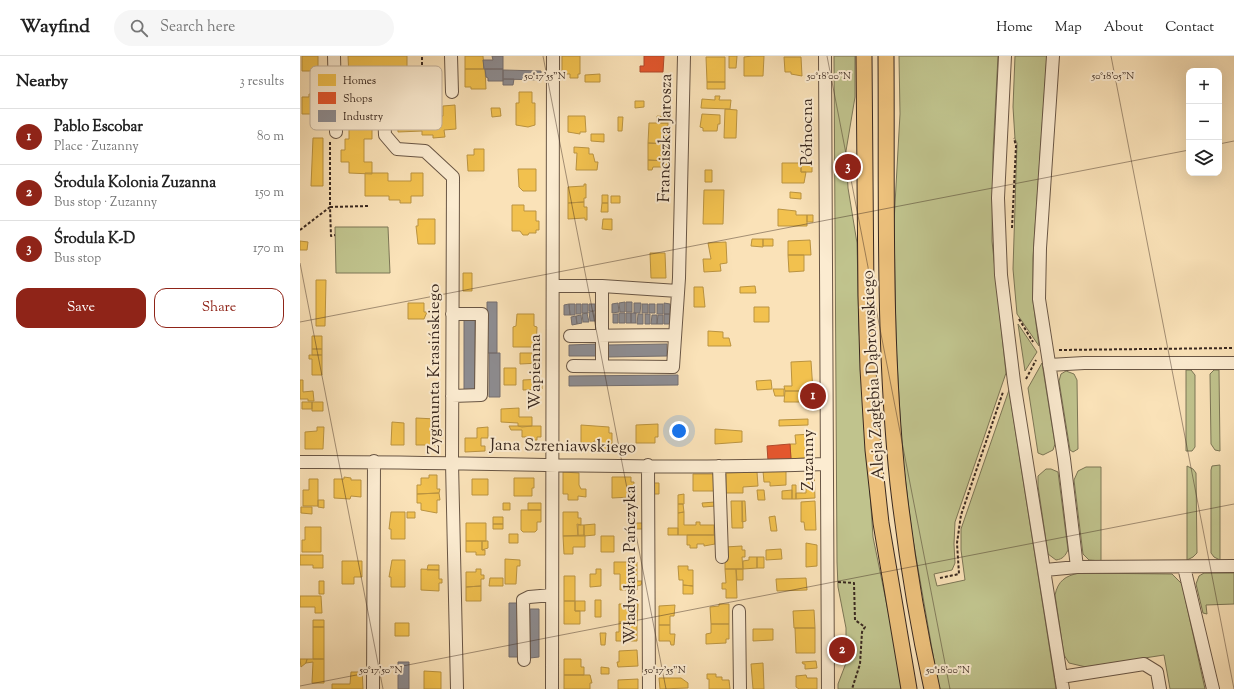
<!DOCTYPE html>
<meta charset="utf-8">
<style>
:root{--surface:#fff;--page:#f6f6f6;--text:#222;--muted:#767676;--line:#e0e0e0;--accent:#8f2418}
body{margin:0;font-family:"Sorts Mill Goudy",serif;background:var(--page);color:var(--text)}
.controls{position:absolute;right:12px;top:12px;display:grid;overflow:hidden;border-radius:8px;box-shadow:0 4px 16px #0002}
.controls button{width:36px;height:36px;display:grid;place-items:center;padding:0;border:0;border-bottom:1px solid var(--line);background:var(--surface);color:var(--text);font:20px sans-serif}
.you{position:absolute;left:379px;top:375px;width:14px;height:14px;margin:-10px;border:3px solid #fff;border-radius:50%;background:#1a73e8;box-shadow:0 0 0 6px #1a73e833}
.badge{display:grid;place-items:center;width:26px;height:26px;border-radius:50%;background:var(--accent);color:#fff;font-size:13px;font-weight:700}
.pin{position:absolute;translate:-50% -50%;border:2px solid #fff;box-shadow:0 1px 4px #0006}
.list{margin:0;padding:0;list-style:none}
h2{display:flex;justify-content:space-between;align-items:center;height:52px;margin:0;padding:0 16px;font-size:17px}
h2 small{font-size:13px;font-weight:400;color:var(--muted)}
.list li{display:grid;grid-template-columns:26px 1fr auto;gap:12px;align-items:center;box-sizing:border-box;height:56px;padding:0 16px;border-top:1px solid var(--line)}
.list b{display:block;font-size:15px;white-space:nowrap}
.list p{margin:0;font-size:13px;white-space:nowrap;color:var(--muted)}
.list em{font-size:13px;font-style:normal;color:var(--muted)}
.actions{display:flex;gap:8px;padding:12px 16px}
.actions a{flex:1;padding:9px 0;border:1px solid var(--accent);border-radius:12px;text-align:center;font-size:14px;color:var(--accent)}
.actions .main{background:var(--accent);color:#fff}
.icon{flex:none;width:22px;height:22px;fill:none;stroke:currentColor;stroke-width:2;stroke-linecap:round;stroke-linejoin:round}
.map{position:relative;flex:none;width:934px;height:633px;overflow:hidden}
header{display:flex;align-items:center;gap:24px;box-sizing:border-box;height:56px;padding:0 20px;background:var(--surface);border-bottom:1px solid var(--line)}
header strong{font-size:19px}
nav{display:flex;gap:22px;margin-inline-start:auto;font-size:14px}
.search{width:280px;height:36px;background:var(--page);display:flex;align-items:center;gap:10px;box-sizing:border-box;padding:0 14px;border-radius:22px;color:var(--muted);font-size:15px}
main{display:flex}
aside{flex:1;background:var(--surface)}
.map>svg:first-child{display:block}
</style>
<header>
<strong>Wayfind</strong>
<div class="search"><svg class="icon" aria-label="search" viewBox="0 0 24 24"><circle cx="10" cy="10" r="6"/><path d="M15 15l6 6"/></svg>Search here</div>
<nav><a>Home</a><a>Map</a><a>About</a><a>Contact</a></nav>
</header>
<main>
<aside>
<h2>Nearby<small>3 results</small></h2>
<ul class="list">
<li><span class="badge">1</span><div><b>Pablo Escobar</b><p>Place · Zuzanny</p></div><em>80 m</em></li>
<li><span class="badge">2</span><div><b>Środula Kolonia Zuzanna</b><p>Bus stop · Zuzanny</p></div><em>150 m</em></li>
<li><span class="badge">3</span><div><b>Środula K-D</b><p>Bus stop</p></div><em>170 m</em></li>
</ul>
<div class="actions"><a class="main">Save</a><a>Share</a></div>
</aside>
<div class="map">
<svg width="934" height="633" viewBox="0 0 934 633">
<rect width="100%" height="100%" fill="#fae2b8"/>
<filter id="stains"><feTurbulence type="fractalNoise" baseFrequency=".005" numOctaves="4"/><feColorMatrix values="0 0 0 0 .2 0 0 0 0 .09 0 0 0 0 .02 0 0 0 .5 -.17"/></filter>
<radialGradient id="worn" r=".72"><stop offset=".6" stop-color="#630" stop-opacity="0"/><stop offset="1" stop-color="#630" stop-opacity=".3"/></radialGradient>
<path fill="#c0c38d" stroke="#7c7656" d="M534,0H555V41L546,95L548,132L557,187L559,273L573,481L604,633H538V628L546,607V572L538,531L537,506Z
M599,0H698L693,97L692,185L706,317L655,466L654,488L655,507L652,514L634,518L637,530L665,524L661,494V473L709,334L756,633H639L612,478L602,396L596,288L594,166L600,58Z
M715,0H747L733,202V245L739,290L717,258L713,213L717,87L715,83L713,51Z
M35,171H88L90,217H36Z
M718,268L737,296L725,315Z
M742,307L755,388L753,394L743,399L738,397L728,332Z
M886,314H891L895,319V391L892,395H886Z
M914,314H919L920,395L915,394L911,388L910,318Z
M766,315L774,318L777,324L778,393L773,396L770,394L759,325L761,318Z
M920,409V504L914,501L911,497V414L912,410Z
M887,410L893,413L896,417L897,497L893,501L887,504Z
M786,411H801V505L789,504L783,498L774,424L778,415Z
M746,413H751L758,416L768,494C765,500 763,503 756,504L748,498L738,430V420Z
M779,517L872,518L882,528L905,633H870L864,599L786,611L769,607L764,599L755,539C758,525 765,520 779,517Z
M904,517H934V548L906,549L907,558L903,557L896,528L899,520Z"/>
<path fill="#f2c14e" stroke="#ba9340" d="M2,0H18V15H2Z
M48,0H107V21H95V13H72V21H49Z
M165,0H183L184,13H165Z
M262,0H280V18H278V22H270V18H262Z
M429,0H437L436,12H429Z
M452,0H464L463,20H444V1Z
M406,1H425V26H407Z
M484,1H501L502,20L491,18V16H485Z
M165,13H185L186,33H171V31H165Z
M300,18V26H285V19Z
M407,26H425V33H407Z
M219,36H232V47H235V69L228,71L216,69V47H219Z
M9,38H17V58H2V41H9Z
M415,40H420L419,44H431L430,53L401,52L402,43L415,44Z
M335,45H344V51L335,52Z
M155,49L156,73L144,74L145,81L133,82V79H122V75L98,76L97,54L120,53L121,61L143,60V50Z
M191,52H200L201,60L192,61Z
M425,53L437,54L436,82H424Z
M402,58L420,59V68H418L417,75H403V72L400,71Z
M72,59V83H64V106H72V118L49,117V106H41V94H45V83H49V60Z
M268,60H285L286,76H280V78L268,76Z
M357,60L368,61V67H357Z
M318,61H323L322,75H318Z
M349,67H368V83L370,84V88L348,87Z
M291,78H304V86L291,85Z
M13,82H23V130H11Z
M348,87L370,88L369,92H367V105L348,104Z
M274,91L289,92V98H293L295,106H298L297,114H276L277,97H274Z
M174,93H184V115H168L167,99H174Z
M348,104L367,105V111H353L352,114H348Z
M482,107H501V116H506L504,127H482Z
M501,107H512V116H501Z
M218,113H236V135H223L219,131Z
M405,114H412V126H405Z
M65,117H88V125H111V117H123V140H111V147H100V144H89V140H65Z
M284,128H286V142H284V146L268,147V131L284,130Z
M404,134H424L423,168H403Z
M490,136L501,137V143L490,142Z
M302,139H308V147H302Z
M311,140H320V147H311Z
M284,146V151H287V164H285V162L268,163V147Z
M302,147H308V156H301Z
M212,149H224V155H236V165H239V174H236V177H229L228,179H223L220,175H212Z
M478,153L496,155V159H507V170H478Z
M507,159H513V166H507Z
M118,163H135V188H118L116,170H118Z
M303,163H312V174L302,173Z
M452,183H463V191L451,190Z
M463,183H473V190H463Z
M510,184L511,199H488V185Z
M0,185L8,186L7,194H0Z
M426,186L427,207L420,208L421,215L404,216L403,203H411L408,187Z
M350,197H365L366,222H351Z
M488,199H504V215L489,216Z
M163,217H172V235H163Z
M16,224H26L25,270H16Z
M455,230L456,237H440V231Z
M394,231H403L405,251H394Z
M108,247H124V256H127L124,263H108Z
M454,251H469V266H454Z
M217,258H234V270L237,271L236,291H213V271L216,270Z
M408,275L423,276V282H429L431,290H408Z
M12,280H22V293H12Z
M12,293H22V299H12Z
M220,297H240V307L220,308Z
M9,299H22V319H12V303H9Z
M511,305L513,335H485L484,330H492L491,306Z
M204,312H216V329H204Z
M242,323V333L223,334V324Z
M0,324H3V336L13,335L14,345H8V343H0Z
M471,324L472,333L457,334L456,325Z
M473,333H484V340H475Z
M485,335H513V346H484Z
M2,346H12V353H2Z
M12,346H23V355H12Z
M219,352V361H232V370L222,371L218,370V367L201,366V353Z
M116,362L136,363L135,389H116Z
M508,363V369L479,370V364Z
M92,366L104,367V389H91Z
M358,368V381H355V387H336V369Z
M281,369L309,371V377H312V395H299V385H294V387H281Z
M209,370H241V381H237V384H228V381H222V374H211Z
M17,371H24L23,393H5V376L17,375Z
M188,371V382H181V390H185V395L165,396V382H177V372Z
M415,373L442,375V386L415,388Z
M512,378L514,401L491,403L490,388H496L495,379Z
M506,414H514L515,442L496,443V437H506Z
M463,415H486V429L470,430V426H464Z
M263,416L279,417V429L281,433H286V441L278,440V444H268V438H263Z
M457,416L458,430L443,431V437H426V417Z
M393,418H414L415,435H393Z
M129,419H137V433H140L139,437L117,438V429H121V422H129Z
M44,421L51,422V424H61V441L51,440L50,443L34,442V423H44Z
M312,421H331V426H334V434H331V441L312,442Z
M214,422H234V432H232V440H214Z
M9,423H18V450H3V434H9Z
M172,423H188V439H172Z
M354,427H359V438H353Z
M492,429H496V443H492Z
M457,434H464L465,444H458Z
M492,434V443H482V435Z
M139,437L140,444H137V457L121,454V447H117V438Z
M384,438V448H378V439Z
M18,444H24V452L18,451Z
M431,445H442L443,472H432Z
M442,445H445L446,465L442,466Z
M515,445L516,474H505L504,466H501V446Z
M415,446L416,450L403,451L402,447Z
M203,447H210V454H203Z
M228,447H241V454H228Z
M378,448H383L384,456L378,457Z
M1,451H12V458L1,457Z
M221,454H241V466H237V474L235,476H223L221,474Z
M91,456H105V483H91V473H89Z
M107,456H115V462H107Z
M263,456H278V462H281V469L277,468L278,480H263Z
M384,456V469H396V466H400V469H414V479H378V457Z
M475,460L477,475H471L469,461Z
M193,461H203V468H193Z
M166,467H186V485H166Z
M334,467H343V473H335Z
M193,468H203V473H193Z
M295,468V479L284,480V469Z
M278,469H284V480H278Z
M5,471H21V496H2V484H5Z
M368,472H378V479H368Z
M209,478H218V487H209Z
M285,479V491H273V498H264L263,480Z
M387,479H415V488L404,490V488H397V492H390V489H387Z
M301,480H314V496H301Z
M166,485H182V494H185V499H176V496H166Z
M182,485H188V492L182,494Z
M506,487L517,489V510L506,511Z
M442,490V494H445V501H442L443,513H425V491Z
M481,493L482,503L466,504V494Z
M0,499H23V512H13V509H0Z
M449,501H457V512L443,513V505L449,504Z
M457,501H464V512H457Z
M205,503L220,504V510H217L216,528H205Z
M92,504H105V531H91V521H89Z
M328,504V506H337V525H342L341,529L337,530V534H320V518H314V506H326Z
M42,505H62V521H54V528H42Z
M128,509H139V514H127Z
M378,510H388V514H393V530L383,529V524H379Z
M121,513L139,514V523H142V527H139V535L121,534Z
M176,513H181V519H184V523H181V530L166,531V516H176Z
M296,513H301V530L290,531V518H296Z
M425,513H436L437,542H426V533H422V527H426Z
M436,513H443V524H437Z
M264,520H275V545H264Z
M190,522H203V530H189Z
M506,522L507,534L477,535L476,523Z
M19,525H24V538H19Z
M383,529L393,530V538H383Z
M181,530V545H166V531Z
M0,540H21L22,557H15V551H0Z
M295,544H301V561H295Z
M264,545H275V555H280V568H264Z
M275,545H285V555H275Z
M328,546L338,548L337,567L319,566V548H328Z
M419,548H429V568H411L410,551L419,550Z
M375,549L374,560H370V569H359V550Z
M514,554L515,572H494L493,555Z
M13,564H24V571H13Z
M319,566L337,567V585H316V576H319Z
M95,567H109V580H95Z
M411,568H429V583H426V587L406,588V578L411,577Z
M359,569H370V578H375L374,589H371L370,585H359Z
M13,571H24V603H13Z
M495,572H515V597H496Z
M453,573H473V584L453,585Z
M300,577H306L305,589H301Z
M337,594L338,610L318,611L317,606H319V595Z
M0,603H7L6,607L1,611Z
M7,603H24V627H12L13,606L6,607Z
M264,603H281V611H284V619H264Z
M516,605L517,612L505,613V608H503L502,606Z
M463,607L464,633H453L451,608Z
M301,611L309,612V618H301Z
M62,612L63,633H32V628H50L51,616H62Z
M124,615L141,616V633H124Z
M407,618H416V621H422V624H429L430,633H409V623H407Z
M264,619H290L292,627H290V633H264Z
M506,619L507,622H517V633H499L496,631V620Z
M359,622H381L388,627V632L360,633Z
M338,623V633H318V624Z"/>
<path fill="#e4572e" stroke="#b1492a" d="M344,0H364L363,16H340V10H344Z
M490,388L491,403L468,405L467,390Z"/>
<path fill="#8d8d92" stroke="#746f70" d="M192,0H203V13H184L183,4H193Z
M185,13H203V25H188V22L186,21Z
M203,14L241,15V24L203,23Z
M203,23H214L213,29H203Z
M187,246H197V297H187Z
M325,246V256H320L319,247Z
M326,246H332V256H326Z
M318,247L319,256L312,257V248Z
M334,247H341L340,257H334Z
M364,247L370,248V258H364Z
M269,248L270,259H264V249Z
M269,248H275V259H270Z
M276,248H281V258H276Z
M282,248H288V257H282Z
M289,248H295V255H289Z
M342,248H348V257H342Z
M349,248H355V257H349Z
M357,248H363V258H357Z
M294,255L295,265H290L289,256Z
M287,257L289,266H283L282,258Z
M319,257H325V267H319Z
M326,257H331V267H326Z
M331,257H336V267H331Z
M313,258H318V267H313Z
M338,258H343V268H337Z
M345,258H350V268H345Z
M364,258H370V268H364Z
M281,259L282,267L277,268L276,260Z
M352,259H357V268H351Z
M358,259H363V268H357Z
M276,260L277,268L272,269L271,261Z
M164,264H175V335H164Z
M296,288L297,300H269V289Z
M367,288V300L307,301V289Z
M189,297H200V341H189Z
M378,319V329L269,330V320Z
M209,547H218V601H209Z
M230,553H239V601L230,602Z
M98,606H109V633H98Z"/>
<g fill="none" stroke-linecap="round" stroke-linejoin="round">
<defs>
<path id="minor" d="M34,0L36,76
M151,0L152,36
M525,0L528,633
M705,0L698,142L701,219L714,326L763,633
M753,0L740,192L739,243L764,403L777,511
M35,34H123
M83,35L85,79L97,93L125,95L153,121L152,407L157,633
M253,230H302L378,235
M302,230V310
M270,280L375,279
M749,309L784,307H934
M273,310L373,311L379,222L384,0
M152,340L181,339L182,258H152
M0,406C175,405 351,415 526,408
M348,409L349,633
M419,410L422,501
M884,511L913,633
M745,514L777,511L934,510
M439,555L440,633
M224,604L223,544L229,541L252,539
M761,621L844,608L857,616L860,633
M73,633L74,405
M252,633L253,0"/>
<path id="major" d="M564,0L566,240L568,313L573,394L581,467L609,633
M586,0C587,142 583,286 598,428C606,497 617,566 632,633"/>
</defs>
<use href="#minor" stroke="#695645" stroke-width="14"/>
<use href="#major" stroke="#39281f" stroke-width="17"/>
<path stroke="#39281f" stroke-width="2" stroke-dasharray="3 2" stroke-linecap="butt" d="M122,9V0
M30,86V151L68,150
M537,114H550
M712,172L716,90L714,82
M0,174L30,151L31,180L35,179
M719,263L733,286
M759,294L934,292
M726,323L736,304
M640,522L659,518L657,487L661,459L703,336
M538,526L554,527L555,564L565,571L562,576L560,608L552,633"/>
<use href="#minor" stroke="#fcecd1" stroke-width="12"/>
<use href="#major" stroke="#edc17c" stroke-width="15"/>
</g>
<path fill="none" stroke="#39281f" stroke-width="1" stroke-opacity="0.45" d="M243,0L366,633M527,0L650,633M811,0L934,633M919,88L934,85M0,207L83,633M0,266L889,94M0,630L934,448"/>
<g text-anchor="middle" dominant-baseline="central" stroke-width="4" stroke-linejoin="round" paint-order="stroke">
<g font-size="17" fill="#39281f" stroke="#fcecd1">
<text transform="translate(508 76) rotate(-90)">Północna</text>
<text transform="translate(366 82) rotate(-89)">Franciszka Jarosza</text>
<text transform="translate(135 313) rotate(-90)">Zygmunta Krasińskiego</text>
<text transform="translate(236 316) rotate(-90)">Wapienna</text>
<text transform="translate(574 319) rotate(-93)">Aleja Zagłębia Dąbrowskiego</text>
<text transform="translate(263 391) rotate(1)">Jana Szreniawskiego</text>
<text transform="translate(509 404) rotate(-90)">Zuzanny</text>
<text transform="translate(331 509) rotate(-90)">Władysława Pańczyka</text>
</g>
</g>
<rect x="10" y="10" width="132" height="64" rx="6" fill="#fcecd1" stroke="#c2b19c" stroke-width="1"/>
<rect x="18" y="18" width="18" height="12" fill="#f2c14e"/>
<rect x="18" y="36" width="18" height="12" fill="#e4572e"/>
<rect x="18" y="54" width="18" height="12" fill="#8d8d92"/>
<g font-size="11" fill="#39281f">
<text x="43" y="28">Homes</text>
<text x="43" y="46">Shops</text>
<text x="43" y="64">Industry</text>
</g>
<g font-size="10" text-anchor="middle" fill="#39281f" stroke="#fcecd1" stroke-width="4" stroke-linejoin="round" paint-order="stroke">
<text x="245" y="23">50°17'55"N</text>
<text x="529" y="23">50°18'00"N</text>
<text x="813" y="23">50°18'05"N</text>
<text x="81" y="617">50°17'50"N</text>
<text x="365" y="617">50°17'55"N</text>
<text x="648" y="617">50°18'00"N</text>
</g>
<rect width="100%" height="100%" filter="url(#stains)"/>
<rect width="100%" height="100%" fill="url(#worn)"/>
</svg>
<div class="controls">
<button>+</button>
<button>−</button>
<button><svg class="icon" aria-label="layers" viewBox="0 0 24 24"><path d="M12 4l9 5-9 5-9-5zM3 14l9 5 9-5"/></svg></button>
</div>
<div class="you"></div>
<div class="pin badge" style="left:513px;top:340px">1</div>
<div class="pin badge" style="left:542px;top:594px">2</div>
<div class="pin badge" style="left:548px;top:111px">3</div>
</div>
</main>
